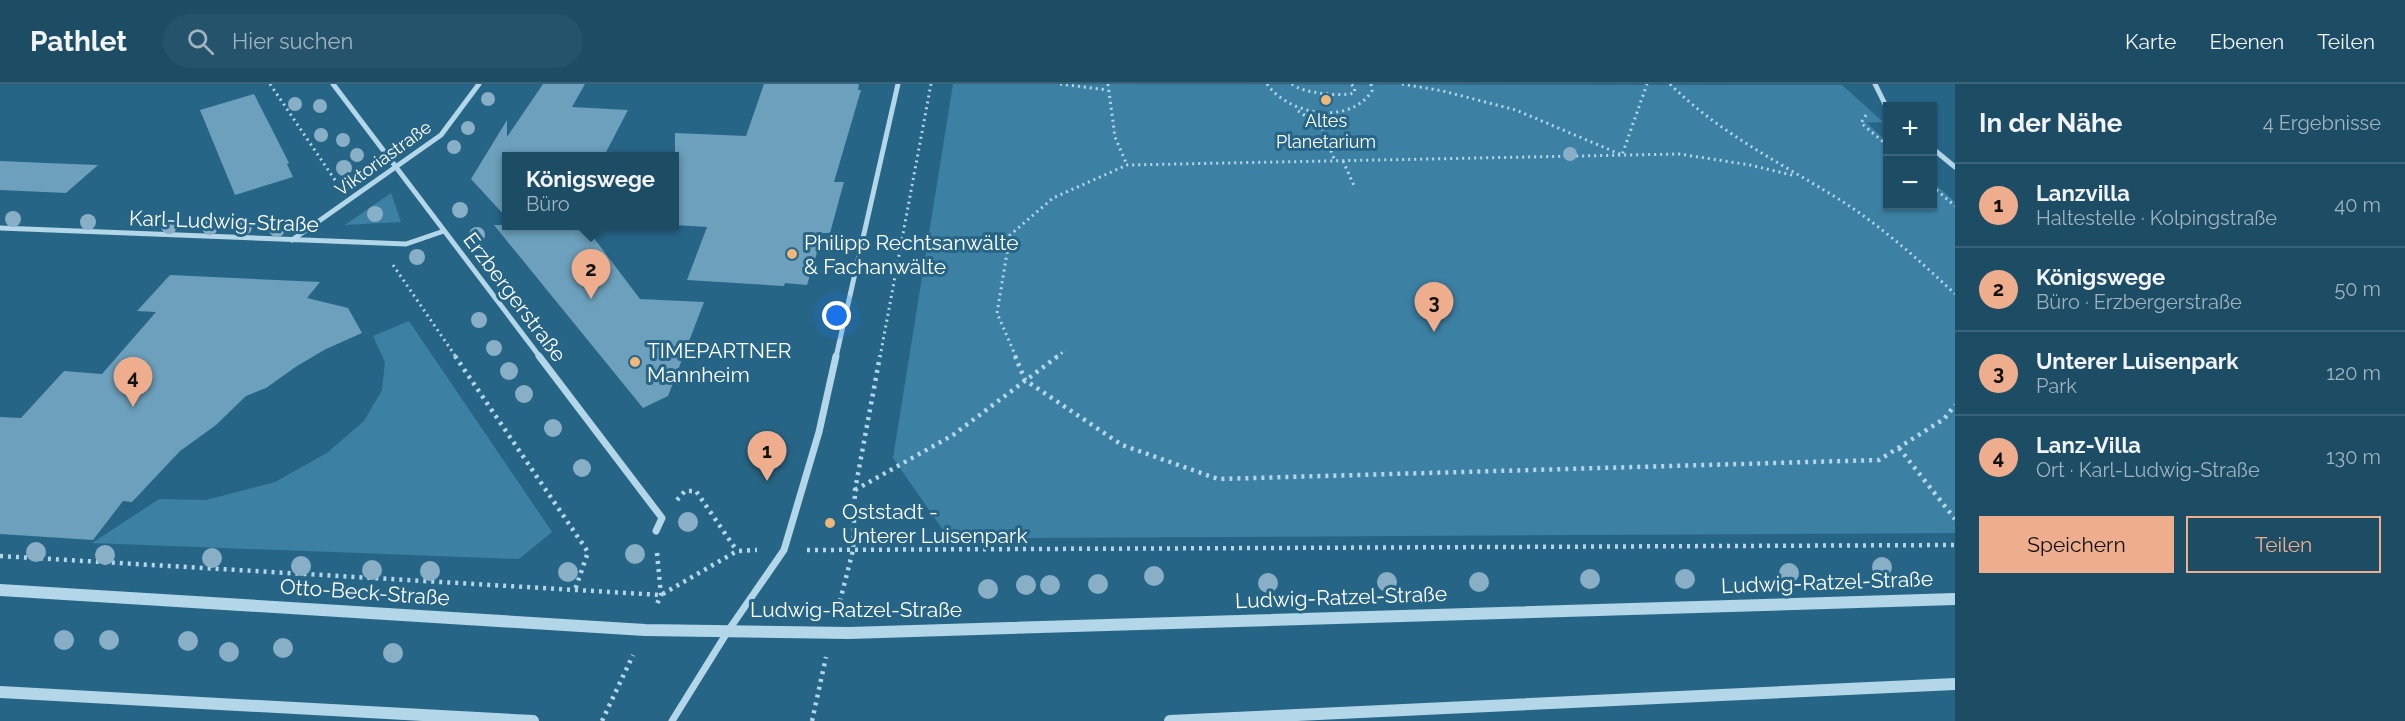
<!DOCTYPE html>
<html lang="de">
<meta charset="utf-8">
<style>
:root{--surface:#1d4c65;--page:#25536b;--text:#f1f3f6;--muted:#a0b4bf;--line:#3b6379;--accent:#eead8d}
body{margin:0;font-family:Raleway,sans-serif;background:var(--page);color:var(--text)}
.controls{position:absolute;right:18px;top:18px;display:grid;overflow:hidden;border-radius:0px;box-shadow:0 2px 4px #0004}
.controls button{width:54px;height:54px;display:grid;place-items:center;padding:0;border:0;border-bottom:2px solid var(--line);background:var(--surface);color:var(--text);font:30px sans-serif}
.you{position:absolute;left:837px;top:232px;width:21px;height:21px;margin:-15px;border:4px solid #fff;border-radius:50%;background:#1a73e8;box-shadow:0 0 0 9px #1a73e833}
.badge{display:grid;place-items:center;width:39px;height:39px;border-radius:50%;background:var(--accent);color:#111;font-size:20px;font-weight:700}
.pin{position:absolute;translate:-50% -50px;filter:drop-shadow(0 2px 3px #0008)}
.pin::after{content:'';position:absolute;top:32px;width:21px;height:18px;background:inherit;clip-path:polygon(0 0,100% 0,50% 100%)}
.popup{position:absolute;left:502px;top:68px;width:177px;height:78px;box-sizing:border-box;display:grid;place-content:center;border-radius:0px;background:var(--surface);filter:drop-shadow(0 2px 4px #0005);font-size:20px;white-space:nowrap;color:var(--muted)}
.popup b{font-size:22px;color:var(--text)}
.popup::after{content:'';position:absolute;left:50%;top:100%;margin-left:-12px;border:12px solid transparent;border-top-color:var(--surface)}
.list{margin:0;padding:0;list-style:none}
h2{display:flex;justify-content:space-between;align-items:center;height:78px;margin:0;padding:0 24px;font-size:26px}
h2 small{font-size:20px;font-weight:400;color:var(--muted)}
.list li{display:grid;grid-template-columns:39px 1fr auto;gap:18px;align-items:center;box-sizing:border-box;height:84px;padding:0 24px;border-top:2px solid var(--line)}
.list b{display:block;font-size:22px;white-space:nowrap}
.list p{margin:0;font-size:20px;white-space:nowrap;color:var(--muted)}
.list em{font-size:20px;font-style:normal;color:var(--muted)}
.actions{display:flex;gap:12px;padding:18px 24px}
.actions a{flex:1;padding:14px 0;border:2px solid var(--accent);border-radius:0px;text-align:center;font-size:21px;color:var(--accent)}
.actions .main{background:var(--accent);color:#111}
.icon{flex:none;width:33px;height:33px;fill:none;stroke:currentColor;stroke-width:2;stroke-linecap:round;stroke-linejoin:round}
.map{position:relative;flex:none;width:1955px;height:637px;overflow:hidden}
header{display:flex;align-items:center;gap:36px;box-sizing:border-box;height:84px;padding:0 30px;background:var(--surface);border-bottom:2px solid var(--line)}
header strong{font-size:28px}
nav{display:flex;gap:33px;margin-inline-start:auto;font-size:21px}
.search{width:420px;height:54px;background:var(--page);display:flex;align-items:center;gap:15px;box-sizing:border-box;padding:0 21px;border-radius:33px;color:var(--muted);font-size:22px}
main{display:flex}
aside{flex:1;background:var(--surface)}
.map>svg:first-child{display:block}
</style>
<header>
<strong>Pathlet</strong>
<div class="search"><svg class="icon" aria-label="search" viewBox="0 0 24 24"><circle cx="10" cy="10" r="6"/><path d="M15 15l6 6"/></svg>Hier suchen</div>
<nav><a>Karte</a><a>Ebenen</a><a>Teilen</a></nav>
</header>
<main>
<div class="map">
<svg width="1955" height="637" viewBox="0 0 1955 637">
<rect width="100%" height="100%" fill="#276587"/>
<path fill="#3c80a4" d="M953,0L1842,1L1883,38L1867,39L1887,58L1888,122H1932L1933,98L1955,118V449L1026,454L943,446L893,374Z
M391,109L401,138L345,141Z
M409,237L552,448L519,475L92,459L159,415L206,416L275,398L327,369L364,337L382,306L385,278L373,252Z"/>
<path fill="#6ca0bc" d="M543,0H585L572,23L628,26L604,72H507V134L471,95L507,36V53Z
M764,0H859L858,6H861L834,98H844L830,149H823L807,201L785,199L784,202L687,196L707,143L675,141V49L746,52Z
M254,10L289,79L287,80L293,93L235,111L200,26Z
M0,77L45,79L98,81L66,109L0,106Z
M494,141H584L640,215L704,218L668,312L643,324Z
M170,191L320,198L307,214L348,224L362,249L326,265L297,282L266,304L246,312L216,341L180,367L132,418L123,417L93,456L0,450V333L21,334L64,287L102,290L156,228L137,227Z"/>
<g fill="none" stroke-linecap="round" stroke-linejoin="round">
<path stroke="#b3d6e8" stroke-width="3" stroke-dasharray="2 4" stroke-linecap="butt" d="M270,0L337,99
M1060,0L1108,6
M1108,0L1115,53L1127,81
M1267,0C1289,31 1349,42 1372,7L1371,0
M1292,0C1301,9 1342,13 1354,9L1355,4L1351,0
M1402,0L1443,7L1516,26L1622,71L1647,0
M1670,0C1719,49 1779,78 1837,114C1880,141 1918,175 1955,210
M1298,27L1321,42L1335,77
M1866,31L1861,39L1888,62
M1343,77L1355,104
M1932,102L1955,122
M393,181L456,273
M880,273L931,0
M1016,273L997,229L1010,151L1053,114L1127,81L1679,70L1750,81L1796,92
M1056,273L1066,266"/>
<path stroke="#b3d6e8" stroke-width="4.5" stroke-dasharray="3 5" stroke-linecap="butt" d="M455,272L588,468L575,506
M1015,272L1025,296L1122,361L1218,395L1879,376L1944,335L1955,321
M1899,364L1955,435
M855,406L953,351L1058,272
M677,416L685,407H696L737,467
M807,466L1955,461
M657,469L661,511L657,520
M0,472L661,511L737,467L757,466
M838,525L853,466L855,406L880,272
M602,637L633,571
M812,637L826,573"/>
<path stroke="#b3d6e8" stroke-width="5" d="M333,0L540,273
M1875,0L1888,26
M1932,64L1955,83
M0,144L406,160L444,147
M292,156L441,51L479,0
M836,273L898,0"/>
<path stroke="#b3d6e8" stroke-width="7" d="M539,272L662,434L656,447
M672,637L728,547L784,466L819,348L836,272"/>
<path stroke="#b3d6e8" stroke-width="12" d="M0,506L645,546L849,549L1955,515
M0,608L533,637
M1170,637L1955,600"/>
</g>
<g fill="#88afc5">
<circle cx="488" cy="15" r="7"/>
<circle cx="295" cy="20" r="7"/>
<circle cx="320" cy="22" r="7"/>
<circle cx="468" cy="44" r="7"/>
<circle cx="321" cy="51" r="7"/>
<circle cx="343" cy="56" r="7"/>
<circle cx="454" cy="63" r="7"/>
<circle cx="1570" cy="70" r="7"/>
<circle cx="357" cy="71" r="7"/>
<circle cx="344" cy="84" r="8"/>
<circle cx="460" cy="126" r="8"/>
<circle cx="375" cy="130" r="8"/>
<circle cx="13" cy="135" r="8"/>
<circle cx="88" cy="138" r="8"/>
<circle cx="169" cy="142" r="8"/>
<circle cx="210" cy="143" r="8"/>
<circle cx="244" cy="143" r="8"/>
<circle cx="277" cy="145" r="8"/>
<circle cx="477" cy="151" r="8"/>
<circle cx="417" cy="173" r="8"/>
<circle cx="479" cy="236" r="8"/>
<circle cx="494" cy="264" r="8"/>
<circle cx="509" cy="287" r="9"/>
<circle cx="524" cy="310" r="9"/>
<circle cx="553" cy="344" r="9"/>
<circle cx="582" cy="384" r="9"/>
<circle cx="688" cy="438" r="10"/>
<circle cx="36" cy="468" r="10"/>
<circle cx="635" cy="470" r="10"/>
<circle cx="105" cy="471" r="10"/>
<circle cx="212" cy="474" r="10"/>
<circle cx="301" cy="482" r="10"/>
<circle cx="1882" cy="483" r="10"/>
<circle cx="372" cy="486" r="10"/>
<circle cx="430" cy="487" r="10"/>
<circle cx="568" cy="488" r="10"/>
<circle cx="1789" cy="489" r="10"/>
<circle cx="1154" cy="492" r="10"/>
<circle cx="1590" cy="495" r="10"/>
<circle cx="1685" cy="495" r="10"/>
<circle cx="1387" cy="498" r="10"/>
<circle cx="1479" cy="498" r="10"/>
<circle cx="1268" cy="499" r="10"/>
<circle cx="1098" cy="500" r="10"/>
<circle cx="1026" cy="501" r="10"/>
<circle cx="1050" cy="501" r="10"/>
<circle cx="988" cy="505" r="10"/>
<circle cx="64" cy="556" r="10"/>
<circle cx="109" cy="556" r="10"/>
<circle cx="188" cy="557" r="10"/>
<circle cx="283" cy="564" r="10"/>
<circle cx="229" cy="568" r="10"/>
<circle cx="393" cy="569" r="10"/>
</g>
<g fill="#f1b679" stroke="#276587" stroke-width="2">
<circle cx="1326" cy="16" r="6"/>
<circle cx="792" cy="170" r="6"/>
<circle cx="635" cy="278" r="6"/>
<circle cx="830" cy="439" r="6"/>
</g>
<g text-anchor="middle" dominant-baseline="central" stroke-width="6" stroke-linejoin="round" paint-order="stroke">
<g font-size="18" fill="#fff" stroke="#276587">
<text x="1326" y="36">Altes<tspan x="1326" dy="21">Planetarium</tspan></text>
</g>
<g font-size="18" fill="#fff" stroke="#276587">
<text transform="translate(383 74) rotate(-36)">Viktoriastraße</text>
</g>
<g font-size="21" fill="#fff" stroke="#276587">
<text transform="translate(224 137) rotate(2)">Karl-Ludwig-Straße</text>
<text transform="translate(515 213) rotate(53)">Erzbergerstraße</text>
<text transform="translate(1827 498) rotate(-2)">Ludwig-Ratzel-Straße</text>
<text transform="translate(365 508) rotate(4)">Otto-Beck-Straße</text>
<text transform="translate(1341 513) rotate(-2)">Ludwig-Ratzel-Straße</text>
<text x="856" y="525">Ludwig-Ratzel-Straße</text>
</g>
<g font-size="21" fill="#fff" stroke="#276587" text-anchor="start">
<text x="804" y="158">Philipp Rechtsanwälte<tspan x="804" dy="24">&amp; Fachanwälte</tspan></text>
<text x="647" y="266">TIMEPARTNER<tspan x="647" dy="24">Mannheim</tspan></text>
<text x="842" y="427">Oststadt -<tspan x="842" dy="24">Unterer Luisenpark</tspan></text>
</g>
</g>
</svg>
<div class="controls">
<button>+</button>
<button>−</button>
</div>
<div class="you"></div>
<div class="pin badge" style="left:767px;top:397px">1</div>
<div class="pin badge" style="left:591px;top:215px">2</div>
<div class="popup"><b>Königswege</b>Büro</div>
<div class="pin badge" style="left:1434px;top:248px">3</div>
<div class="pin badge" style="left:133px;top:323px">4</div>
</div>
<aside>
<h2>In der Nähe<small>4 Ergebnisse</small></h2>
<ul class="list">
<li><span class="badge">1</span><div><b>Lanzvilla</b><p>Haltestelle · Kolpingstraße</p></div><em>40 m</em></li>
<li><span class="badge">2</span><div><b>Königswege</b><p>Büro · Erzbergerstraße</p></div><em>50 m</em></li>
<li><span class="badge">3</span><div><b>Unterer Luisenpark</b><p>Park</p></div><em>120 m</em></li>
<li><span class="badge">4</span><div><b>Lanz-Villa</b><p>Ort · Karl-Ludwig-Straße</p></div><em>130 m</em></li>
</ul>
<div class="actions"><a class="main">Speichern</a><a>Teilen</a></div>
</aside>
</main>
